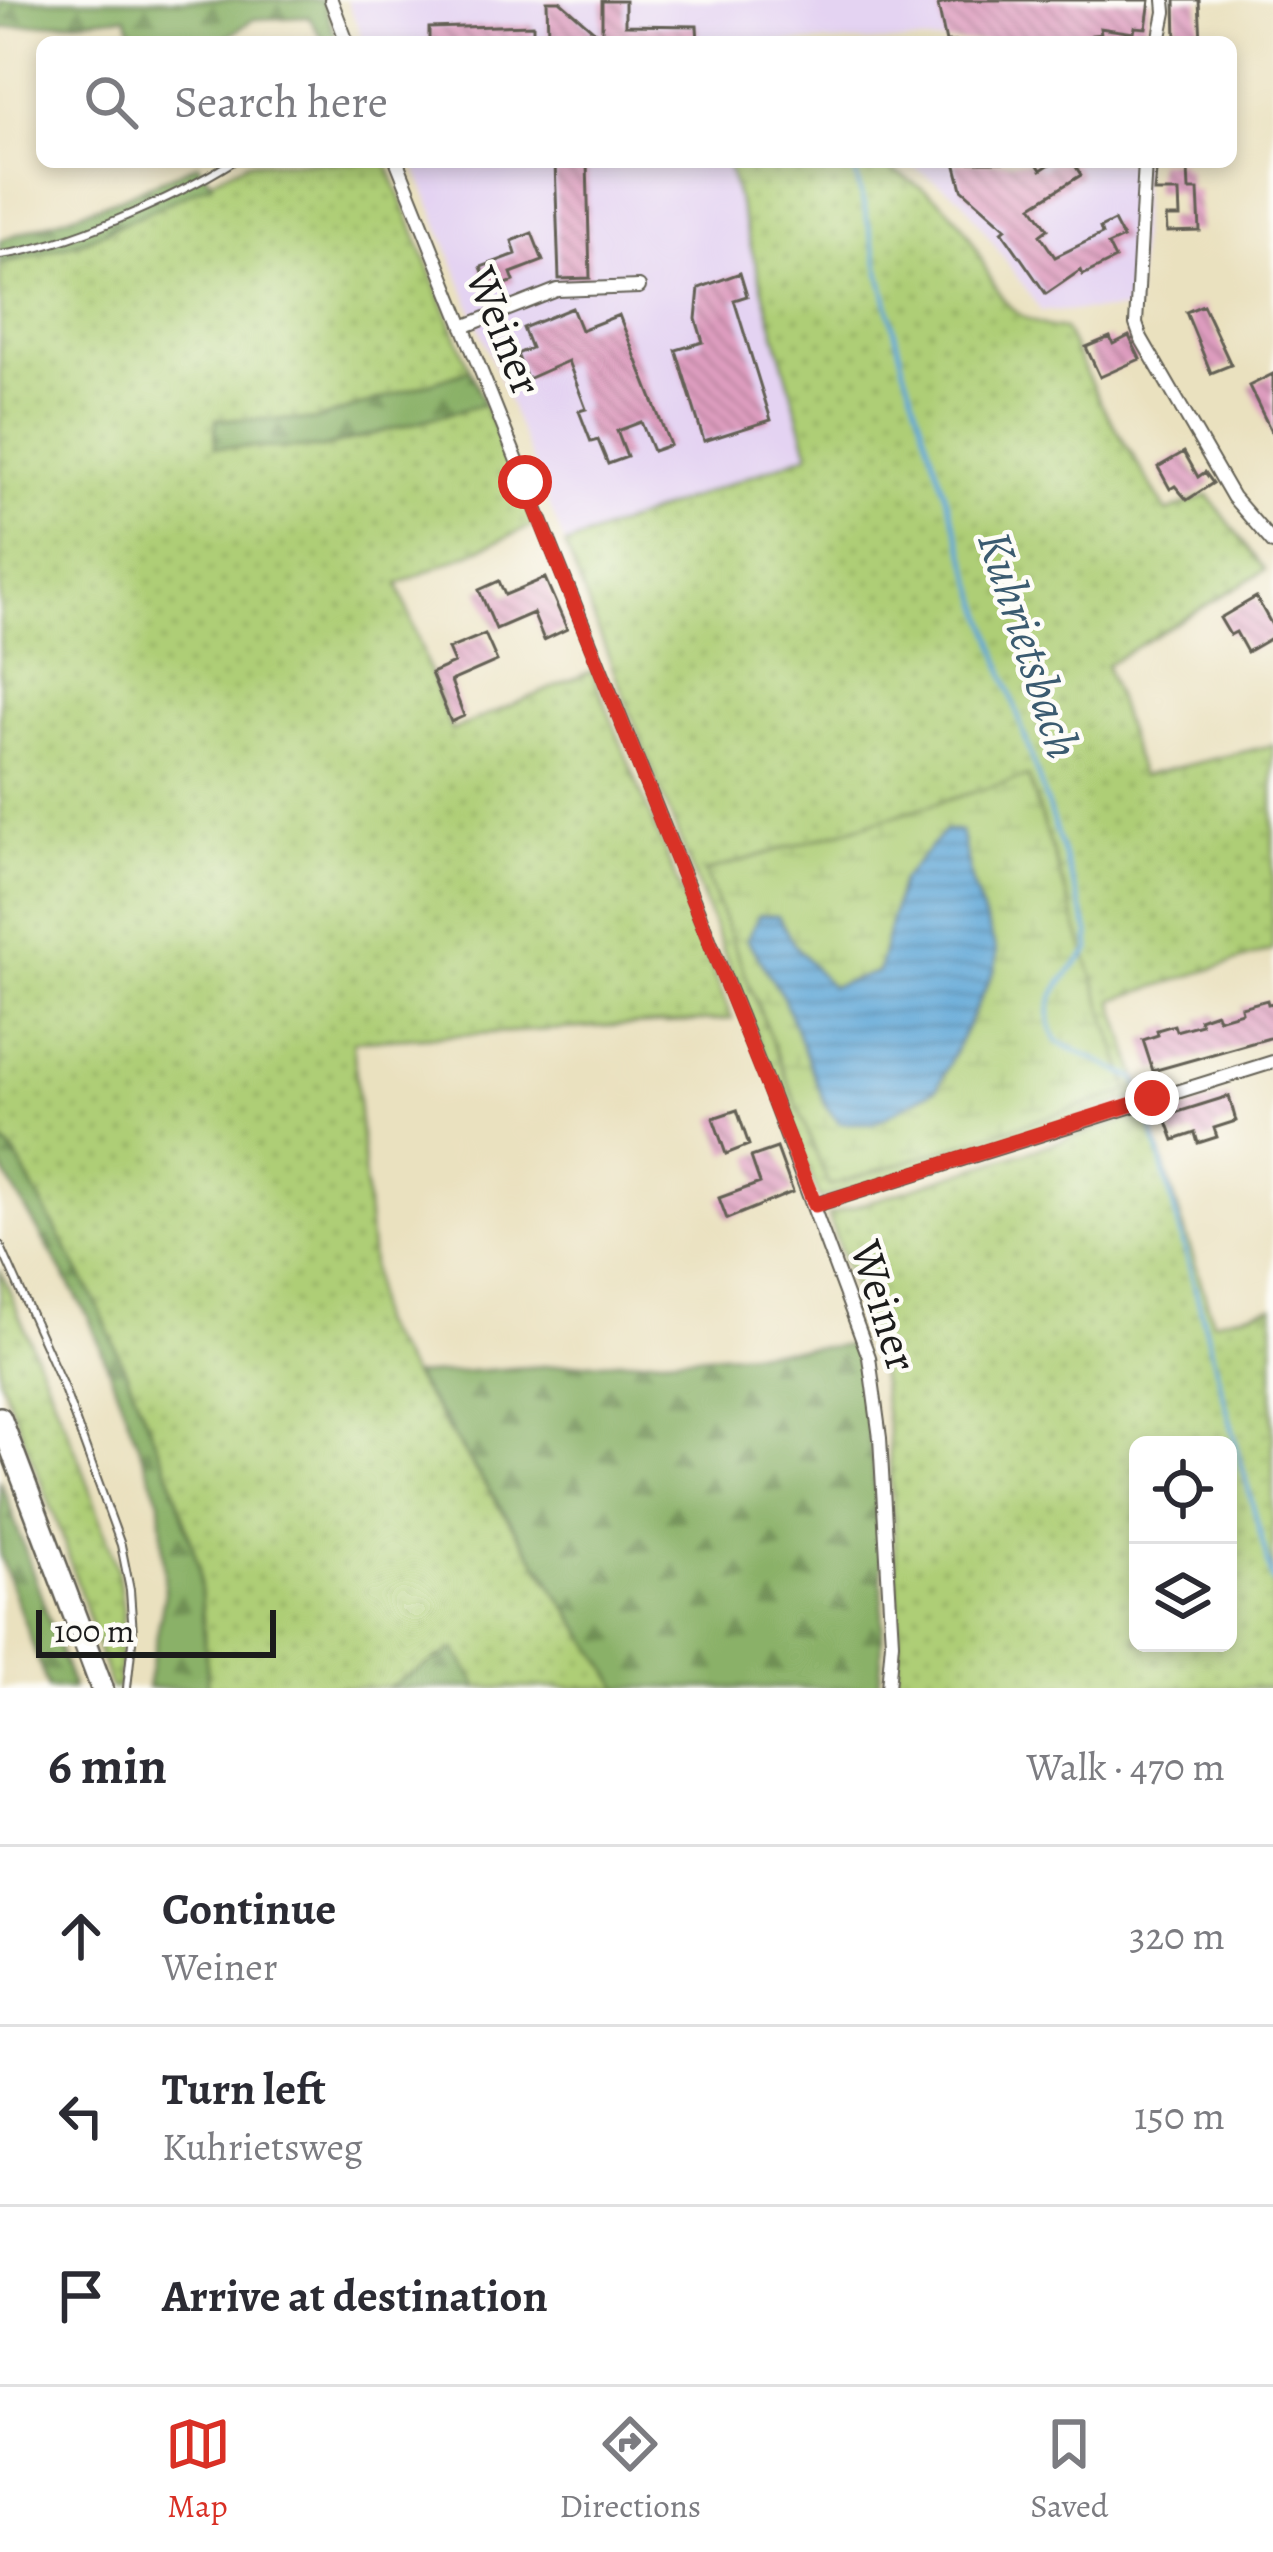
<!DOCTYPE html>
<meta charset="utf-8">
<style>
:root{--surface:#fff;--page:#f7f7f7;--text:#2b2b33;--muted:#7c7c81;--line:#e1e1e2;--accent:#d93025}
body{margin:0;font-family:Alegreya,serif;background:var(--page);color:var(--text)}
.controls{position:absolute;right:36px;bottom:36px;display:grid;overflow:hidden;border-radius:18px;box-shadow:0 6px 18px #0003}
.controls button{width:108px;height:108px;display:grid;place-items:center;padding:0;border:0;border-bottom:3px solid var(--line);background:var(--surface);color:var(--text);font:60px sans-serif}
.scale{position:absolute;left:36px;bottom:30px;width:240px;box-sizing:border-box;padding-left:12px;border:6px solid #1c1c1c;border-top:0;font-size:33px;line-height:42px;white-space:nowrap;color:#1c1c1c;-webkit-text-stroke:9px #fdfcf7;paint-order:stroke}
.stop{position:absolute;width:36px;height:36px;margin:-27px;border:9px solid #d93025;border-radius:50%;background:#fff}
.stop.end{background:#d93025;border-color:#fff;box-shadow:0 3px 12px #0008}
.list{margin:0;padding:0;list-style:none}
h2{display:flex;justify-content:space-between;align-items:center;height:156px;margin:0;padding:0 48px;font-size:51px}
h2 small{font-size:39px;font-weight:400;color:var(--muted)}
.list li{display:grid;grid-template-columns:78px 1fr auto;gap:36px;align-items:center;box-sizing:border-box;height:180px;padding:0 48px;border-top:3px solid var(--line)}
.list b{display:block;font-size:45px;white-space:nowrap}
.list p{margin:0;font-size:39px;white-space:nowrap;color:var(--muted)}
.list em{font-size:39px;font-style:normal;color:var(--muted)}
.icon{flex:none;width:66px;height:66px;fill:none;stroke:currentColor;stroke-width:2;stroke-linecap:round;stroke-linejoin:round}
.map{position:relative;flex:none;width:1273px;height:1688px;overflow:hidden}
.search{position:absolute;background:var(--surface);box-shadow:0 6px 18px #0003;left:36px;right:36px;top:36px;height:132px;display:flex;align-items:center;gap:30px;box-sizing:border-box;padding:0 42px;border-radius:18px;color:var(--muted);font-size:45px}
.sheet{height:696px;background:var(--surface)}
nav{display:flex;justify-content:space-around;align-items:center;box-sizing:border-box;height:168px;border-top:3px solid var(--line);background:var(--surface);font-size:33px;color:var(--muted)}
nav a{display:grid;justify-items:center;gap:6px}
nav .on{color:var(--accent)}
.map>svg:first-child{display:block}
</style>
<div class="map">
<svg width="1273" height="1688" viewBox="0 0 1273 1688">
<defs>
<pattern id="grass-dots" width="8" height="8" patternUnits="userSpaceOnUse" patternTransform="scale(3)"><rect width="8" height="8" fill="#aece76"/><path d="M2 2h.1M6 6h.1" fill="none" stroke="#95b066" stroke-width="1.8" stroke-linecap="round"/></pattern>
<pattern id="forest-firs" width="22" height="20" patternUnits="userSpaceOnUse" patternTransform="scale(3)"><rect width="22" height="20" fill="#8ab167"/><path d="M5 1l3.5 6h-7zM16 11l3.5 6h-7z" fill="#708f54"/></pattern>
<pattern id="wetland-marsh" width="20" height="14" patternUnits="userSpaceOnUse" patternTransform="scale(3)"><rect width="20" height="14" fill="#aece76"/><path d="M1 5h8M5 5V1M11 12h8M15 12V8" fill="none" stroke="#95b066"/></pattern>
<pattern id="water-rules" width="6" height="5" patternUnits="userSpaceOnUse" patternTransform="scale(3)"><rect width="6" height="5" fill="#61a7d7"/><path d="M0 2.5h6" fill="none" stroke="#4f87ae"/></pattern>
<pattern id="building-back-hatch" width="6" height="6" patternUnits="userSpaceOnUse" patternTransform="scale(3)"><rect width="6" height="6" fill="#de9dbf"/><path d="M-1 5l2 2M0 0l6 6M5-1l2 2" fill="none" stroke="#b37f9a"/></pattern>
</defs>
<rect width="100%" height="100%" fill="#fdfcf7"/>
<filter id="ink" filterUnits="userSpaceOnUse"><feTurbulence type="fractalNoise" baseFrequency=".00833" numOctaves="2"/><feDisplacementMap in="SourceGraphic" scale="24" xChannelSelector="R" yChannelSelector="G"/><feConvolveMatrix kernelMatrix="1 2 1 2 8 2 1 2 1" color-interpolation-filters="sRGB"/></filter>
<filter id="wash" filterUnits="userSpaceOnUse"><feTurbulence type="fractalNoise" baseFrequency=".004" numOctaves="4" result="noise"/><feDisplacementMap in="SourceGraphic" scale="48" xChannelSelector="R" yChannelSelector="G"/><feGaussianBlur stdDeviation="2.7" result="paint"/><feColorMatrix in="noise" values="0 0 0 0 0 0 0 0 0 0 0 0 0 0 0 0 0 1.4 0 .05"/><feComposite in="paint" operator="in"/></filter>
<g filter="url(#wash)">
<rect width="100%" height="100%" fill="#eae1bf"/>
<path fill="#e4d3f2" d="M347,0H1046L1055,42H364Z
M414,162H727L810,454L565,545Z
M907,162H1143L1136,310L1041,311L962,199Z"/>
<path fill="url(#grass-dots)" stroke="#657549" stroke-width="3" fill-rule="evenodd" d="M248,162H386L470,370L315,421L217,419L322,448L484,404L535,525L398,584L451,731L592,671L732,1019L353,1041L377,1323L620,1688H479L455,1649L387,1688H208L199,1567L173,1483L99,1308L14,1153L0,1139V265L86,240Z
M727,162C757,162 855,155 877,163C893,169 936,196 948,208C997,258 981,320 1064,329L1100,402L1167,512L1208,495L1265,570L1106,665L1141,776L1273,745V950L1113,1000L1143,1096L820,1199L565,545L809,454Z
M1148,1113L1213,1321L1273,1307V1688H895L900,1645L888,1431L877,1357L828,1215ZM1228,1445V1643H1138V1445Z
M0,1269L82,1466L117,1567L123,1612L118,1688H111L61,1532L0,1378Z"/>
<path fill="url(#forest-firs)" stroke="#536642" stroke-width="3" d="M28,0H322L338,42H324L309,17L254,19L220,42H135L126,16L0,28V2Z
M198,164L212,183L86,240L0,265V240L118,199Z
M470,370L484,404L322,448L215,447L216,419L316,420Z
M0,1139L14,1153L99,1308L173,1484L199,1567L208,1688H147L165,1592L160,1501L89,1318L0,1165Z
M855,1345C873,1456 890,1575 879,1688H620L413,1375Z
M0,1479L73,1688H48L0,1555Z
M455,1649L479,1688H387Z"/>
<path fill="url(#wetland-marsh)" stroke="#657549" stroke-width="3" fill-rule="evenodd" d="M1028,776L1130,1091L829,1186L705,872ZM961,831L972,884L997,952L995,969L937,1088L826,1106L783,997L747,940L778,917L793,943L831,987L878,972L901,880Z"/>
<path fill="url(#water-rules)" stroke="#3e627a" stroke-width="3" d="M945,831H961L972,884L997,952L995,969L937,1088L874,1123H839L826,1106L783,997L747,939L759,915L778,916L793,943L831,987L878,972L901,880Z"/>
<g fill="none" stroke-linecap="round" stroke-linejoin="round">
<path stroke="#61a7d7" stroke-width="4.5" d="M853,162L903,365L1089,932L1090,950C1066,976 1034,1003 1058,1042L1136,1079L1142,1091
M1147,1107L1273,1582"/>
</g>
<g id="blocks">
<path fill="url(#building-back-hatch)" d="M959,0H1150L1146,28L1135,27L1134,33L1100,28L1101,34L1092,35L1093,42H946L938,5Z
M1175,0H1199L1201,42H1176Z
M547,1H560L602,38V1H625V25L697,26L698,42H570V37H548Z
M533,25V42H429V28Z
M555,162H587L590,278L559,279Z
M955,162H1036L1041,170L1053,162H1073L1081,175L1032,206L1048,229L1040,235L1055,257L1102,234L1100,228L1114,221L1123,238L1108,245L1115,259L1083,275L1081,270L1046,294L1002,231L1006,228L962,189Z
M1157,162H1182V168H1188L1189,190H1198L1200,231L1167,232L1166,217H1180L1179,192H1154Z
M532,233L543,261L511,273L514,281L490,290L481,267L516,254L512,241Z
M740,273L747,296L734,300L771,420L704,441L676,350L703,342L696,319L699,288Z
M1203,305L1231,365L1211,373L1186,312Z
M572,308L581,330L619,315L670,445L653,451L641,422L617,431L627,457L608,464L598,440L591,442L579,411L586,409L568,361L527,379L517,354L531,348L523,328Z
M1129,336L1140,359L1100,377L1086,347L1110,337L1113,344Z
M1273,374V435L1249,386Z
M1184,452L1198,477L1205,472L1213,483L1187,500L1175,486L1170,489L1158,467Z
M545,578L567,629L544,640L533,613L496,629L479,590L499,581L505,595Z
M1256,597L1273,627V637L1247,652L1236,632L1230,635L1220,618Z
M485,634L497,661L451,681L464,716L451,722L431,673L454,663L448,649Z
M1267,1000L1268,1004L1273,1003V1037L1153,1071L1143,1040L1158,1035L1157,1030L1174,1025L1176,1031L1201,1024L1199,1019L1216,1013L1218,1019L1242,1012L1241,1007Z
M1229,1096L1236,1121L1214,1128L1217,1137L1198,1143L1195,1133L1174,1140L1165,1116Z
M737,1110L749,1145L726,1154L713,1118Z
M777,1148L793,1192L727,1219L719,1198L760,1183L751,1157Z"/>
</g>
</g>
<g filter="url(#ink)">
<use href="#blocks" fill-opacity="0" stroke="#646155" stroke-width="3"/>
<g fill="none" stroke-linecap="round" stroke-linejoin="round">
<defs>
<path id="service" d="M0,255C66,247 176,197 232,162
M0,1245L63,1386L121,1545L130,1590L133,1633L127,1688"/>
<path id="minor" d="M331,0L347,42
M1159,42L1165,12L1164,0
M397,162L768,1086L869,1357L880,1438L892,1642L888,1688
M1145,162L1136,324L1141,338L1233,497L1273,543
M463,327L557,290L639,287
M815,1205L1273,1062"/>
<path id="trunk" d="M0,1418L102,1688"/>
</defs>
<use href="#service" stroke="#646155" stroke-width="10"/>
<use href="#minor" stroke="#646155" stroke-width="16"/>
<use href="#trunk" stroke="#646155" stroke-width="26"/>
<use href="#service" stroke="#fff" stroke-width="6"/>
<use href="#minor" stroke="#fff" stroke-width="12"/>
<use href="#trunk" stroke="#fff" stroke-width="21"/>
</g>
</g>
<g fill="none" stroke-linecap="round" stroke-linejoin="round" filter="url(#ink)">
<path stroke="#d93025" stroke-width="15" d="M525,482L815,1205L1152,1098"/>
</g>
<g text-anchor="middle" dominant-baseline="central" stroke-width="9" stroke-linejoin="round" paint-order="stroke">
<g font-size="45" fill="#1c1c1c" stroke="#fdfcf7">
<text transform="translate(504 331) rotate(68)">Weiner</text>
<text transform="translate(884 1306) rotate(73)">Weiner</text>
</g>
<g font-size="48" font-style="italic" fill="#3b5b70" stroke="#fdfcf7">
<text transform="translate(1029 645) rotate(72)">Kuhrietsbach</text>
</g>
</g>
</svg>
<div class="controls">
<button><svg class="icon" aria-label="locate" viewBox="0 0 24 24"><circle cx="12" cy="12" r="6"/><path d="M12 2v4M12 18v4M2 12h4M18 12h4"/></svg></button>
<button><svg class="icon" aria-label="layers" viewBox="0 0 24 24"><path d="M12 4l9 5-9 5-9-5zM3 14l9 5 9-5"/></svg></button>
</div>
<div class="scale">100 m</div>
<div class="stop" style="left:525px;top:482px"></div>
<div class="stop end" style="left:1152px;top:1098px"></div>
<div class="search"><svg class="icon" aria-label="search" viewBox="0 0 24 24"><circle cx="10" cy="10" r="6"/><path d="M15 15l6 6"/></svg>Search here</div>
</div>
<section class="sheet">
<h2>6 min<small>Walk · 470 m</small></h2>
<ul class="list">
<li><svg class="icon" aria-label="ahead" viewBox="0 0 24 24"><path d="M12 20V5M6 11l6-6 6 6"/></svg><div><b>Continue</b><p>Weiner</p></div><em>320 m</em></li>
<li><svg class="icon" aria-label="left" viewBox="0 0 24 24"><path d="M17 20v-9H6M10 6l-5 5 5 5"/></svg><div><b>Turn left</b><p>Kuhrietsweg</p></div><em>150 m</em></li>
<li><svg class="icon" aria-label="arrive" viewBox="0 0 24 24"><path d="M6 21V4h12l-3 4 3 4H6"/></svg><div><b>Arrive at destination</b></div></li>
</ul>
</section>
<nav>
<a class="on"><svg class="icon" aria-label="map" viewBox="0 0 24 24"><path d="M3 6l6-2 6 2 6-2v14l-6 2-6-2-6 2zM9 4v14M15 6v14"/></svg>Map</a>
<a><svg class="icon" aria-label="directions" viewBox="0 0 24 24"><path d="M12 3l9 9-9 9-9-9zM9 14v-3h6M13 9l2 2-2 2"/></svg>Directions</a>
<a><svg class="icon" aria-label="saved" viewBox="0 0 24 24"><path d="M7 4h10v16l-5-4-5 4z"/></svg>Saved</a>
</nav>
